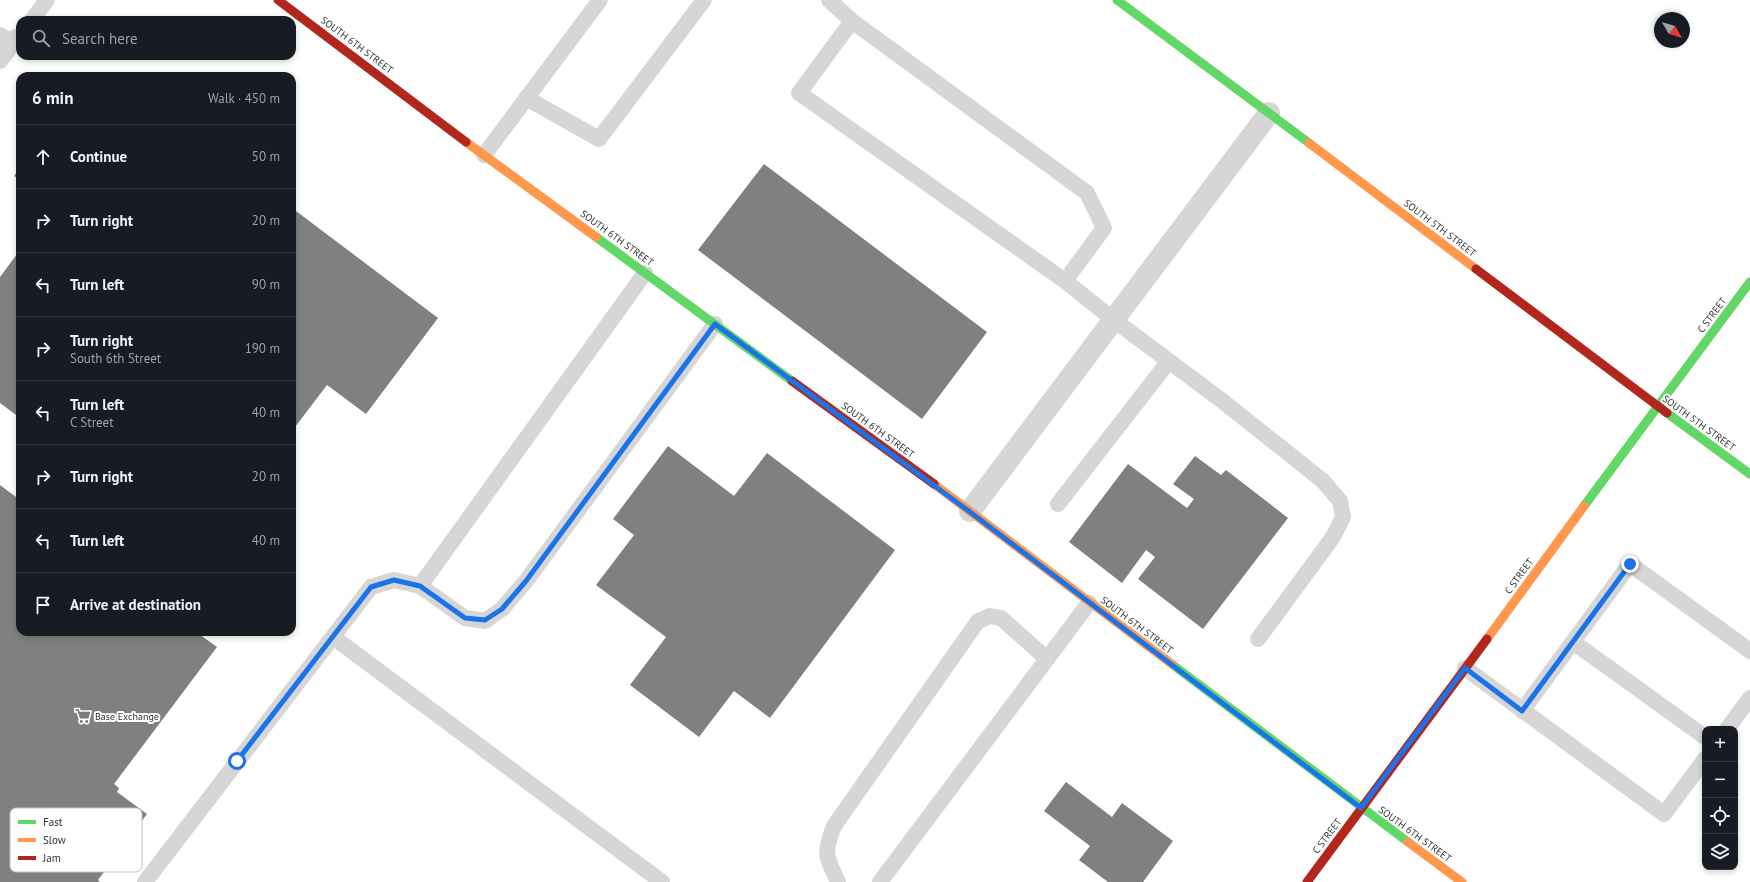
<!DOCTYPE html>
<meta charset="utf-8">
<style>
:root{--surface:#171b24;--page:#20242c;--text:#f1f3f6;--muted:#9ea1a6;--line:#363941}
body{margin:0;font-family:"PT Sans",sans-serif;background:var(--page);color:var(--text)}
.controls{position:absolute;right:12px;bottom:12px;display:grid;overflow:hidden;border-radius:8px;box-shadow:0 2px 6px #0003}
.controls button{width:36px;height:36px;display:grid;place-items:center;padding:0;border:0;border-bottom:1px solid var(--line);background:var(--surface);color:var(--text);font:20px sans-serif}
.compass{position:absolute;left:1654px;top:12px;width:36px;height:36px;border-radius:50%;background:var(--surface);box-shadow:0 2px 6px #0003;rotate:128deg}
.stop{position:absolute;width:12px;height:12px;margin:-9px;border:3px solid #1a73e8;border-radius:50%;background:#fff}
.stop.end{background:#1a73e8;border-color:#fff;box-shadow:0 1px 4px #0008}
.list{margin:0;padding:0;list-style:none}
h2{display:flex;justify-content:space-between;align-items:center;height:52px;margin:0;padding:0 16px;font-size:17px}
h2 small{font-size:13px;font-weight:400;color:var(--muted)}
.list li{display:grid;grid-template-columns:26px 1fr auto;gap:12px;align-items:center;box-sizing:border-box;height:64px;padding:0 16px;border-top:1px solid var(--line)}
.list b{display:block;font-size:15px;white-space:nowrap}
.list p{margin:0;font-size:13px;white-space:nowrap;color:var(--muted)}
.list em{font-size:13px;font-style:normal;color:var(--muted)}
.icon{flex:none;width:22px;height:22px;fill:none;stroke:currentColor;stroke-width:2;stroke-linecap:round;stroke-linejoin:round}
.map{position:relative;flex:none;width:1750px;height:882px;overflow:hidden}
.search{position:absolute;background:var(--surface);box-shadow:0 2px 6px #0003;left:16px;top:16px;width:280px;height:44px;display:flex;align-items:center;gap:10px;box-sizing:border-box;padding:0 14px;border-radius:12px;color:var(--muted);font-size:15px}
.panel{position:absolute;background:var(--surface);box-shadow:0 2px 6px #0003;left:16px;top:72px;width:280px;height:564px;border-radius:12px}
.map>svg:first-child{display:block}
</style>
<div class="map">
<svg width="1750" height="882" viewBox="0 0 1750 882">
<rect width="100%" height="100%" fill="#fff"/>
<path fill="#808080" d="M764,164L987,332L922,419L698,250Z
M20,168V180L14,176Z
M292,208L438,318L366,414L327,385L292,431Z
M20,250V418L0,403V277Z
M668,446L734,496L767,453L895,550L770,718L734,691L699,737L630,685L666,637L596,585L634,535L613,519Z
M1195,456L1221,475L1226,470L1288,518L1203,629L1138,579L1155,557L1146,550L1122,583L1069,542L1128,464L1187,508L1194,499L1173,484Z
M0,485L20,500V632H196L217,647L114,784L119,788L117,792L147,814L98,880L100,882H0Z
M1066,782L1112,817L1122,803L1173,841L1143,882H1108L1079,860L1090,846L1044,811Z"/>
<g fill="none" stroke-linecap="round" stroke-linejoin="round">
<path stroke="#d6d6d6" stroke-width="16" d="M829,0L852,21
M32,20L47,0
M0,35L7,40L20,36
M0,61L8,51L7,40
M526,98L599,139L704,0
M484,155L600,0
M1065,281L1104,228L1087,193L852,21L799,93L1065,281L1114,320L1225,403L1323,481L1340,501L1343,517L1333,537L1258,639
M1058,504L1169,361
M420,586L465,618L485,621L502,609L526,581L715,324
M333,637L662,882
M1573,642L1705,737
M1465,668L1664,814L1705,759
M1522,711L1630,564L1750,651
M1727,729L1750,698
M145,882L371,587L394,580L420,586L645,273
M838,882C826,855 823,855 834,826L978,621L990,616L1001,618L1047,659
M880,882L1089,603"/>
<path stroke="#d6d6d6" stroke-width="22" d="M970,511L1269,113"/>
<path stroke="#63d668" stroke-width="9" d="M1117,0L1309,143
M596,237L792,381
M1667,413L1750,474
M1584,506L1750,282
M1173,665L1408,842"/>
<path stroke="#ff974d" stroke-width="9" d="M466,142L596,237
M1309,143L1476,269
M934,484L1173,665
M1487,639L1584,506
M1408,842L1462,882"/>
<path stroke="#b3261e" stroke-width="9" d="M278,0L466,142
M1476,269L1667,413
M792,381L934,484
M1307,882L1487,639"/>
</g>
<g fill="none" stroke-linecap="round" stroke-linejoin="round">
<path stroke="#1a73e8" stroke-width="5" d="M237,761L371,587L394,580L420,586L465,618L485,620L502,609L526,581L715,324L970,512L1361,808L1465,668L1522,711L1630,564"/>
</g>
<defs>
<symbol id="supermarket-bare" viewBox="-9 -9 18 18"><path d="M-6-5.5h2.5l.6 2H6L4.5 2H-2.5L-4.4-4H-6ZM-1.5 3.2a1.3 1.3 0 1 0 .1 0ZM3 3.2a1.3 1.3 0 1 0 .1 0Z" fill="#7a7a7a" stroke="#fff" stroke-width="2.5" paint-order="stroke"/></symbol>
</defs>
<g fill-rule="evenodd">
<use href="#supermarket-bare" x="72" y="705" width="22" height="22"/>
</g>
<g text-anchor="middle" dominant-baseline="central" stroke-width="4" stroke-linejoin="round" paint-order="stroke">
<g font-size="10" fill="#323232" stroke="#fff">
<text transform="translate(357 45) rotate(37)">SOUTH 6TH STREET</text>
<text transform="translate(1440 228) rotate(37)">SOUTH 5TH STREET</text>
<text transform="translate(617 238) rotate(36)">SOUTH 6TH STREET</text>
<text transform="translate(1712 315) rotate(-53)">C STREET</text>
<text transform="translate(1699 423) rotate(36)">SOUTH 5TH STREET</text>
<text transform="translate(878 430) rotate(36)">SOUTH 6TH STREET</text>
<text transform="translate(1519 576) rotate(-54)">C STREET</text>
<text transform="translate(1137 625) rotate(37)">SOUTH 6TH STREET</text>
<text transform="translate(1415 834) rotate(36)">SOUTH 6TH STREET</text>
<text transform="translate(1327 836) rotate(-53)">C STREET</text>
</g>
<g font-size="10" fill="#323232" stroke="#fff" text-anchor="start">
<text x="95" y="716">Base Exchange</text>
</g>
</g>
<rect x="10" y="808" width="132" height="64" rx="6" fill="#fff" stroke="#c2c2c2" stroke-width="1"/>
<rect x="18" y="820" width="18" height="4" fill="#63d668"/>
<rect x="18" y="838" width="18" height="4" fill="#ff974d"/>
<rect x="18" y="856" width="18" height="4" fill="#b3261e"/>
<g font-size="11" fill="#323232">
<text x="43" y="826">Fast</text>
<text x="43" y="844">Slow</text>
<text x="43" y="862">Jam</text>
</g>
</svg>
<div class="controls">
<button>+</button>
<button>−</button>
<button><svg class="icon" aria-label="locate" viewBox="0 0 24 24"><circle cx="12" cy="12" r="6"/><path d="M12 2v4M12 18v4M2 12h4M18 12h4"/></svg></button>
<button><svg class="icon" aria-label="layers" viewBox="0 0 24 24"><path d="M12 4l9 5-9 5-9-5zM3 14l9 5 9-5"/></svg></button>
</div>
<svg class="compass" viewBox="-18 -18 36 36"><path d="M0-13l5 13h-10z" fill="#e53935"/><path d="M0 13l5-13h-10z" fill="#9ea1a6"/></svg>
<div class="stop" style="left:237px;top:761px"></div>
<div class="stop end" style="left:1630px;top:564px"></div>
<div class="search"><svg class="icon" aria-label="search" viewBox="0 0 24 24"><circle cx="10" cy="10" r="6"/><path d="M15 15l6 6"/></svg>Search here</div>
<section class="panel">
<h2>6 min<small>Walk · 450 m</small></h2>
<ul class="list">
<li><svg class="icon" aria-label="ahead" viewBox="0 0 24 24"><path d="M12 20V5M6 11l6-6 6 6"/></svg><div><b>Continue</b></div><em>50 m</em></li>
<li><svg class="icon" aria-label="right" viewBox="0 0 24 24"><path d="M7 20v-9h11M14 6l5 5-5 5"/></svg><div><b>Turn right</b></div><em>20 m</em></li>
<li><svg class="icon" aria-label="left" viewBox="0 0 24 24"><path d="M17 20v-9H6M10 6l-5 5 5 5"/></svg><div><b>Turn left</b></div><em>90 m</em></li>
<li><svg class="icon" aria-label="right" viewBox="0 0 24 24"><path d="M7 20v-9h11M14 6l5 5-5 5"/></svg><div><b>Turn right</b><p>South 6th Street</p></div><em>190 m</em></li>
<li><svg class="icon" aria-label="left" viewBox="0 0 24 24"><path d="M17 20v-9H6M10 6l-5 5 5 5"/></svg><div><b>Turn left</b><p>C Street</p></div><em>40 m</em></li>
<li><svg class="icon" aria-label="right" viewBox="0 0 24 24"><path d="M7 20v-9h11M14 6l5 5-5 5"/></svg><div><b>Turn right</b></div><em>20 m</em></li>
<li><svg class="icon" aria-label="left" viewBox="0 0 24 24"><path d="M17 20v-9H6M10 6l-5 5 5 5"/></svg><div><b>Turn left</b></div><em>40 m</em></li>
<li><svg class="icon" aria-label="arrive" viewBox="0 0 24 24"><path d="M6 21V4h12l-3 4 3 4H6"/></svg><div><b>Arrive at destination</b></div></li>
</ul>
</section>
</div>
